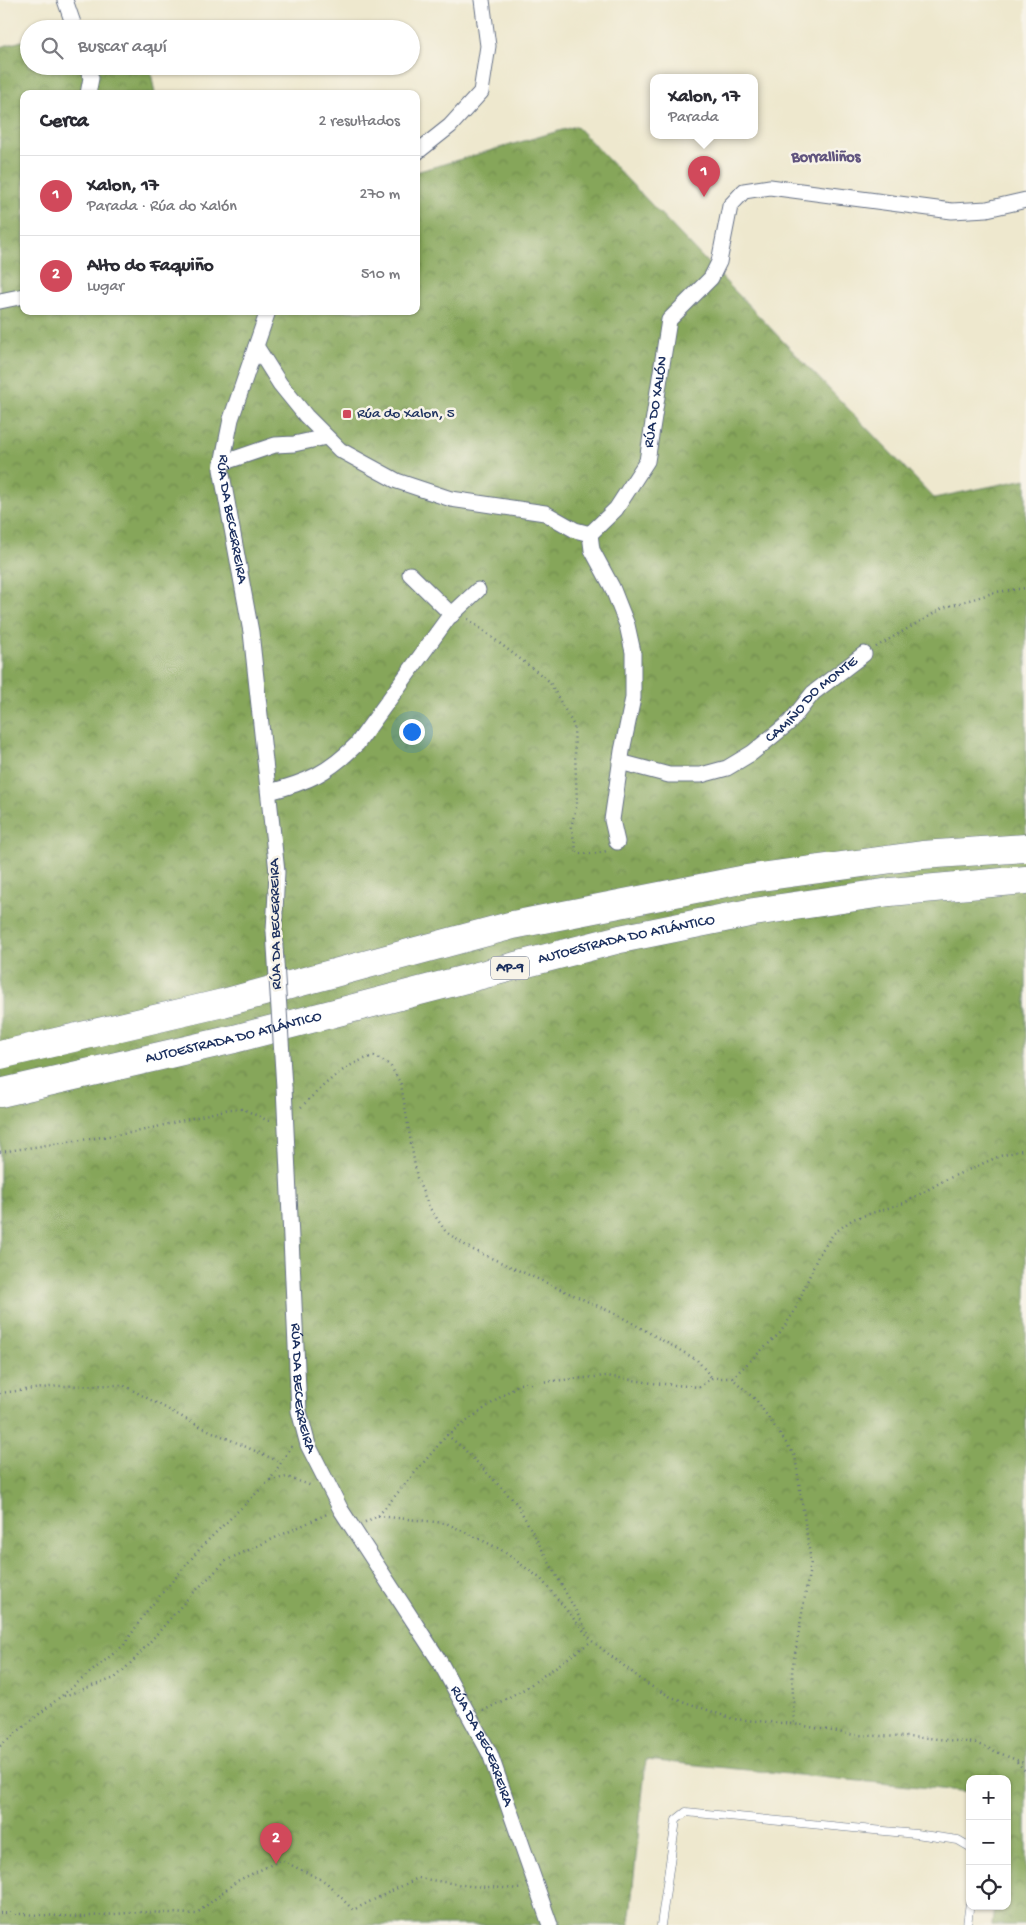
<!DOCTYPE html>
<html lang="es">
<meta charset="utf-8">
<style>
:root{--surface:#fff;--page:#f2f2f3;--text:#2b2b33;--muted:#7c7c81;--line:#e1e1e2;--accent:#d1495b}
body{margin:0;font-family:"Gochi Hand",sans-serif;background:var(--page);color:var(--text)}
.controls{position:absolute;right:15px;bottom:15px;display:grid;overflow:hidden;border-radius:10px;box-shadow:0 1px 4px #0004}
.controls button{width:45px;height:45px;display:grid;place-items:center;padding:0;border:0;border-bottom:1px solid var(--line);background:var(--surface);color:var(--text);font:25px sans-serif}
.you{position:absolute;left:411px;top:731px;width:18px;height:18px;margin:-12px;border:4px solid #fff;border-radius:50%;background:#1a73e8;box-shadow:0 0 0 8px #1a73e833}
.badge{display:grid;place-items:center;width:32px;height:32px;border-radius:50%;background:var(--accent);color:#fff;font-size:16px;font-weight:700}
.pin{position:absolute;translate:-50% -41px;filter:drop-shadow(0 1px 2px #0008)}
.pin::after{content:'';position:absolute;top:26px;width:18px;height:15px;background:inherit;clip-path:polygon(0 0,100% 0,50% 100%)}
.popup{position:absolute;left:650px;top:74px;width:108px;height:65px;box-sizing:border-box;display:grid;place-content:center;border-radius:10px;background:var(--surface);filter:drop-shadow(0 1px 4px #0005);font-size:16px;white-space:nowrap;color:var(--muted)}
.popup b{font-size:19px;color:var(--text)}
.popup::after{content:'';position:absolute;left:50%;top:100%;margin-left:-10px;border:10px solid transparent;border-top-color:var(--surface)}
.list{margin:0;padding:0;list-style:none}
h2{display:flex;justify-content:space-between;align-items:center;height:65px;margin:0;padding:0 20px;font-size:21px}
h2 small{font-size:16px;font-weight:400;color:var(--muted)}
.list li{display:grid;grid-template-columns:32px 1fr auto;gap:15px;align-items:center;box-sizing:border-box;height:80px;padding:0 20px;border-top:1px solid var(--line)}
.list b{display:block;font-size:19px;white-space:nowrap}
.list p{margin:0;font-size:16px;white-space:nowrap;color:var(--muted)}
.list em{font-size:16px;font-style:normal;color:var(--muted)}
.icon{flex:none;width:28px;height:28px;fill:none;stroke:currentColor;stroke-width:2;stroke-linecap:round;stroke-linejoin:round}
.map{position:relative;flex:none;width:1026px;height:1925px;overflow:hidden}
.search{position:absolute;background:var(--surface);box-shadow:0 1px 4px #0004;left:20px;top:20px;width:400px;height:55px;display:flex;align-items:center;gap:12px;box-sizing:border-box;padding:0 18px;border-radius:28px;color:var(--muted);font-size:19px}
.panel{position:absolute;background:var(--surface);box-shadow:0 1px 4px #0004;left:20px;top:90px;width:400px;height:225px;border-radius:10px}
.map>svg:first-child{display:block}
</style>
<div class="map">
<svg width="1026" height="1925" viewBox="0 0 1026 1925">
<defs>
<pattern id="forest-crowns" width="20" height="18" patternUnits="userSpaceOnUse" patternTransform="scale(1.25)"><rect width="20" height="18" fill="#86a65a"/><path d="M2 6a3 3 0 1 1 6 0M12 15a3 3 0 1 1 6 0" fill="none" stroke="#6d884e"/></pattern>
</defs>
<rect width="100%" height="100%" fill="#f7f3e8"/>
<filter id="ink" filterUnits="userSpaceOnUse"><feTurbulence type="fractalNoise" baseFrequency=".02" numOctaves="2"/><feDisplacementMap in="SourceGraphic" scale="10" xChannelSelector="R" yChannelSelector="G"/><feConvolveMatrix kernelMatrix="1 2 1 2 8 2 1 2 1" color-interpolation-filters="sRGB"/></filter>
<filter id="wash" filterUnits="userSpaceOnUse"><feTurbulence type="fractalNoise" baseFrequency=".0096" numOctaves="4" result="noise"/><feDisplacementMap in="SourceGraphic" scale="20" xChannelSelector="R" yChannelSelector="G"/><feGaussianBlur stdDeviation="1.12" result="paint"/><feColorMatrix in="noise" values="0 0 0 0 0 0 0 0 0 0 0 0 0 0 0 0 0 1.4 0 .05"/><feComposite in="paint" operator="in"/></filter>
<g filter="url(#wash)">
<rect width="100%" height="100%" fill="#eee8ce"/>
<path fill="url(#forest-crowns)" stroke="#506a5c" d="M29,39V66H150L155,94H24V311H416V172L576,126L934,498L1026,479V1925H992L994,1906H1007V1779H970V1792L646,1760L629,1925H0V47Z"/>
</g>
<g filter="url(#ink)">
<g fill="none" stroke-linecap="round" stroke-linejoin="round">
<defs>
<path id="service" d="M661,1925L676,1820L686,1812L916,1834L958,1840L970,1847
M967,1925L970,1902"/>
<g id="minor">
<path d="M65,0L75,29"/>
<path d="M87,66L91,78L88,94"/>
<path d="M416,153L450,126L481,92L488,46L482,0"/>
<path d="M0,301L24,296"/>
<path id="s1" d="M268,311L231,419L221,469L251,632L277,872L274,931"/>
<path id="s2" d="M256,346L280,384L306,416L340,450L397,481L451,499L545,513L575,530L590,534L616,509L647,461L669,320L711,278L719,262L730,206L744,191L770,187L952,211L987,209L1026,200"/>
<path d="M222,463L275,445L294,444L326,437"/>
<path d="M590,534L592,550L612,587L627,625L633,652V698L622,751L612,820L617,842"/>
<path d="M410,574L452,615"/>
<path id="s3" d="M620,762L669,775H701L727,768L752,753L790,722L813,693L864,654"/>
<path d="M269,792C308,782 328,773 357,744L448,618L478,590"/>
<path id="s4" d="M284,1087L299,1411L308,1445L341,1510L440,1662L490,1754L550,1925"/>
</g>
<g id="motorway">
<path d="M0,1055L223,1003L513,925L746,879L922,855L1026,848"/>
<path id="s5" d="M0,1093L234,1039L620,939L754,912L890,892L1026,880"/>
</g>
</defs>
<use href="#service" stroke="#657085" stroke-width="9"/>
<use href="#minor" stroke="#657085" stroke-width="17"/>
<use href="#motorway" stroke="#657085" stroke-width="29"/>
<path stroke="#657085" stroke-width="2.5" stroke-dasharray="1 4" stroke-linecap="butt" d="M468,619L549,681L574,726L577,804L571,827L577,853L592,854L607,851
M876,647L943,608L996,592L1026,588
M301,1107C323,1086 343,1064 374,1056L390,1065L401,1084L417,1178L429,1207L446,1232L471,1249L618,1315L697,1360L712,1378
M0,1152L136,1132L229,1109H243L271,1122
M732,1378L780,1333L794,1312L818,1256L834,1233L853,1219L904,1203L945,1180L1000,1156L1026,1149
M0,1393L59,1386L123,1385L197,1425L280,1462
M447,1435L463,1448L517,1504L588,1633
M270,1480L287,1477L312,1486
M378,1516L446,1523L500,1549L541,1579L592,1641
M365,1522L378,1516L447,1435L519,1384L606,1376L652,1383L699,1387L712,1378H732L757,1401L795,1456L811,1562L792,1670L794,1724L854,1735L929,1738L975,1743L1026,1764
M64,1696L115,1678L135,1659L189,1597L227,1560L327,1514
M483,1711L526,1688L592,1641L647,1684L671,1697L733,1719L794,1724
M0,1746L124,1645L146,1612L204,1544L270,1480L293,1444
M1017,1762L1026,1772
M0,1913L79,1917L140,1912L196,1914L237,1881L281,1860L326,1882L353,1910L418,1878L470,1886L523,1889"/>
<use href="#service" stroke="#fff" stroke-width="8"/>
<use href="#minor" stroke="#fff" stroke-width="15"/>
<use href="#motorway" stroke="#fff" stroke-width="28"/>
<defs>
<path id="minor-bridge" d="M274,931L284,1087"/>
</defs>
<use href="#minor-bridge" stroke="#657085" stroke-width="17" stroke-linecap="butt"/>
<use href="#minor-bridge" stroke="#fff" stroke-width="15"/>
</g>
</g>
<rect fill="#d1495b" stroke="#f7f3e8" stroke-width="2" x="342" y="409" width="10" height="10" rx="2.5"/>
<g text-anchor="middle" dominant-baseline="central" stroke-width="5" stroke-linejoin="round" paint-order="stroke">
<rect fill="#f7f3e8" stroke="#5d6a87" stroke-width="1" x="491" y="956.5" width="38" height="23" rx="4"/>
<g font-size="14" font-weight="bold" fill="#1b2f5e">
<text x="510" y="968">AP-9</text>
</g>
<g font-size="15" fill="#1b2f5e" stroke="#f7f3e8">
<text stroke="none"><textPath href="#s2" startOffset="554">RÚA DO XALÓN</textPath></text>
<text stroke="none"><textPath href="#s1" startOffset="216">RÚA DA BECERREIRA</textPath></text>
<text stroke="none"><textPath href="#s3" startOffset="219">CAMIÑO DO MONTE</textPath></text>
<text transform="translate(276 924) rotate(-91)">RÚA DA BECERREIRA</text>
<text stroke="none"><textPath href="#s5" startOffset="645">AUTOESTRADA DO ATLÁNTICO</textPath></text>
<text stroke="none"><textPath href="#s5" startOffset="240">AUTOESTRADA DO ATLÁNTICO</textPath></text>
<text stroke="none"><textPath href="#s4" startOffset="302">RÚA DA BECERREIRA</textPath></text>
<text stroke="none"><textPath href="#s4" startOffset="708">RÚA DA BECERREIRA</textPath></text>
</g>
<g font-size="15" fill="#1b2f5e" stroke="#f7f3e8" text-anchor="start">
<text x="357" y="414">Rúa do Xalon, 5</text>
</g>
<g font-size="16" font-weight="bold" fill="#60547e" stroke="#f7f3e8">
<text x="826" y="158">Borralliños</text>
</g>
</g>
</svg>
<div class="controls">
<button>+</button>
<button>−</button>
<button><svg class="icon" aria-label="locate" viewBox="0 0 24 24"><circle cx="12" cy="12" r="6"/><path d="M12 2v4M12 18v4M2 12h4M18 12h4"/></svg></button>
</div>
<div class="you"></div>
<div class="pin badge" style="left:704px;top:197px">1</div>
<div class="popup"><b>Xalon, 17</b>Parada</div>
<div class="pin badge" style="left:276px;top:1864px">2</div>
<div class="search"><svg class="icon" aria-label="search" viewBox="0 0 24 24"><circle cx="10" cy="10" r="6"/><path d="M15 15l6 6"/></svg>Buscar aquí</div>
<section class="panel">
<h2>Cerca<small>2 resultados</small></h2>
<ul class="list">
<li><span class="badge">1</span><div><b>Xalon, 17</b><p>Parada · Rúa do Xalón</p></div><em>270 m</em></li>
<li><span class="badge">2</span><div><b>Alto do Faquiño</b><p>Lugar</p></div><em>510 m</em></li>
</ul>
</section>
</div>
